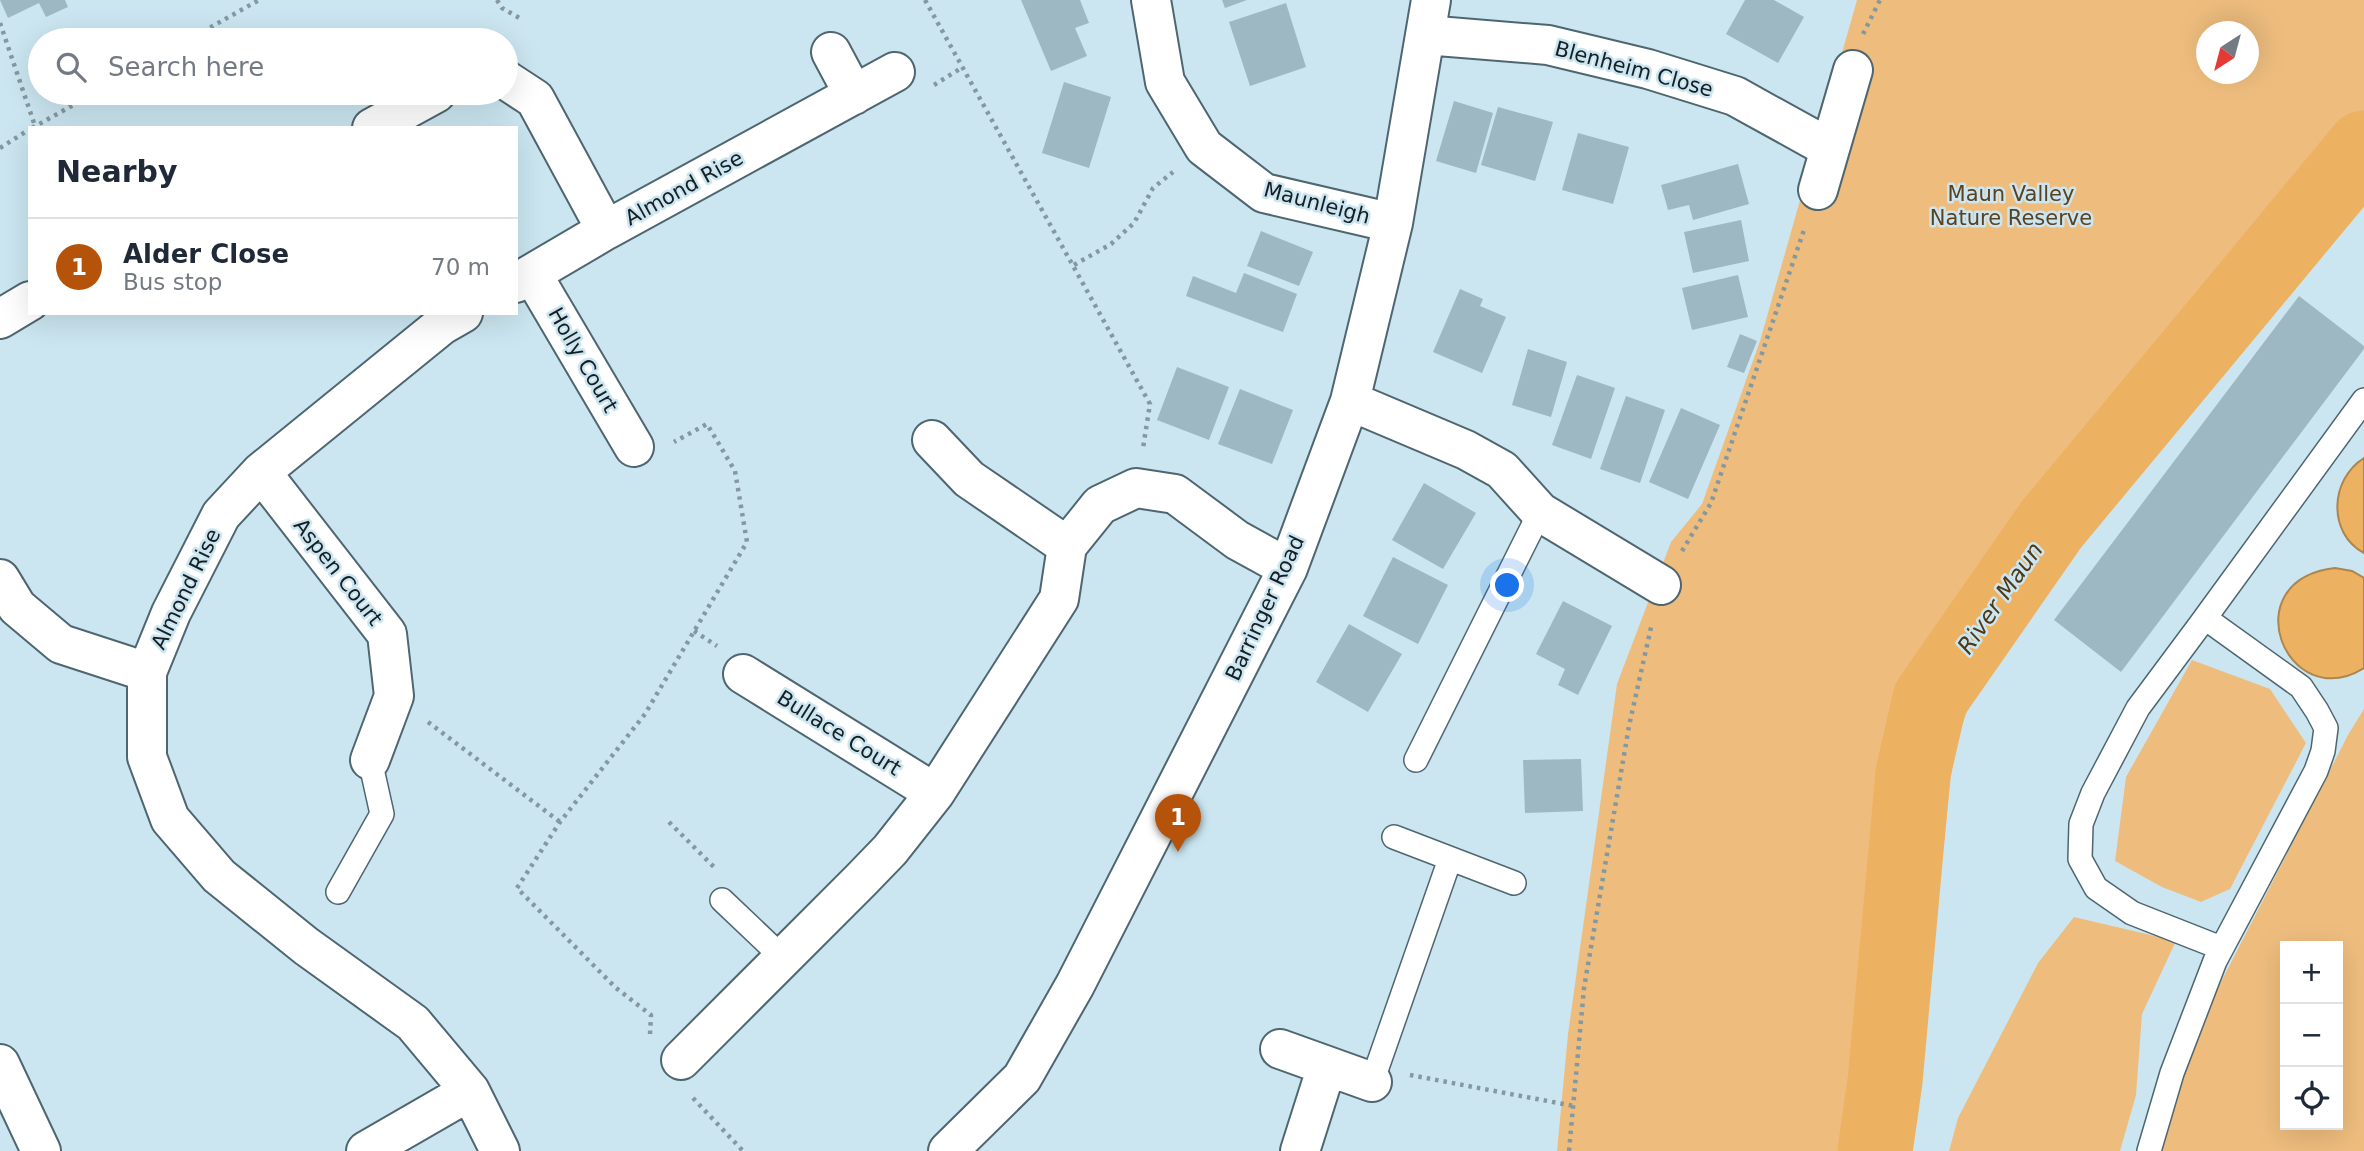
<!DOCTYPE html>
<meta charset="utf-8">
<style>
:root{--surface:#fff;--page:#f6f6f7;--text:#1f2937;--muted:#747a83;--line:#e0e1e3;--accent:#b45309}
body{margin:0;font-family:"DejaVu Sans",sans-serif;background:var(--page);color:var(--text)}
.controls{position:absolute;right:21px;bottom:21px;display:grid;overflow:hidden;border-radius:0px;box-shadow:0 7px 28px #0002}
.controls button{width:63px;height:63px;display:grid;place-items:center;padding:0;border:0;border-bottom:2px solid var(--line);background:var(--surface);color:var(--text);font:35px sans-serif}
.compass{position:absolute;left:2196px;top:21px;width:63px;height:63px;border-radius:50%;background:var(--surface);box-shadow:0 7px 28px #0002;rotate:216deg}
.you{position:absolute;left:1508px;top:586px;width:24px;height:24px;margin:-18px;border:5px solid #fff;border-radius:50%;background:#1a73e8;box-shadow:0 0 0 10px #1a73e833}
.badge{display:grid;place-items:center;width:46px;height:46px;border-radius:50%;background:var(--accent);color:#fff;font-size:23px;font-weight:700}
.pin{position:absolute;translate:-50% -58px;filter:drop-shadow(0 2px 4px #0008)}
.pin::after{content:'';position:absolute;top:37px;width:24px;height:21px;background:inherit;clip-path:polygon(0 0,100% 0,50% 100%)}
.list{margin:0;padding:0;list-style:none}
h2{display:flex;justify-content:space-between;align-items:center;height:91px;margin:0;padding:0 28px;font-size:30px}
h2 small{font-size:23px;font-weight:400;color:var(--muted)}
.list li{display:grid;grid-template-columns:46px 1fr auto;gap:21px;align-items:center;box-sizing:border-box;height:98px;padding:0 28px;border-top:2px solid var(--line)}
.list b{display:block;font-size:26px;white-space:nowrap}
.list p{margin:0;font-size:23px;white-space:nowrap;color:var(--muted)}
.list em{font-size:23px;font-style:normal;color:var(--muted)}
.icon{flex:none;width:38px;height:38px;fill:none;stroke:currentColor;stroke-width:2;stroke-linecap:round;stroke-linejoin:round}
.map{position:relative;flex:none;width:2364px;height:1151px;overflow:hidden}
.search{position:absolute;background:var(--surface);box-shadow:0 7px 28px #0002;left:28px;top:28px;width:490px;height:77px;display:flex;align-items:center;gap:18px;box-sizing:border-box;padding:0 24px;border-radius:38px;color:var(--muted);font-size:26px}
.panel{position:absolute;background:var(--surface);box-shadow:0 7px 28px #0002;left:28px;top:126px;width:490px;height:189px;border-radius:0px}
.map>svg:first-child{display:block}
</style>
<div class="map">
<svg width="2364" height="1151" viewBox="0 0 2364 1151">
<rect width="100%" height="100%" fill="#cbe6f1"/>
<path fill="#eebd7e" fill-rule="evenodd" d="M1857,0H2364V179L1986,660L1954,747L1912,1151H1557L1568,1034L1617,684L1671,542L1702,504L1760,341ZM2206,32H2248V74H2206Z
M2192,660L2270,689L2306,743L2230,889L2201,902L2162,887L2115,861L2126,777Z
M2364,709V1151H2157L2187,1048L2348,735ZM2285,946H2338V1125H2285Z
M2074,917L2176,941L2142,1014L2136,1095L2120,1151H1949L1958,1118L2038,963Z"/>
<path fill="#edb162" stroke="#ac854f" stroke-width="2" d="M2364,458V553C2327,533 2330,479 2364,458Z
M2335,568L2352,571L2364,578V668C2286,716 2232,580 2335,568Z"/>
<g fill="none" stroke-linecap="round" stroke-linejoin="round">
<path stroke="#edb162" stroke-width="75" d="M1875,1151L1885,1081L1913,773L1930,699L2051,525L2364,148"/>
</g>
<path fill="#9db8c2" d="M0,0H65L68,7L46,17L39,3L8,18Z
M1021,0H1080L1089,23L1075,28L1087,56L1051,71Z
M1222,0H1247L1225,8Z
M1745,0H1774L1804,17L1778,63L1726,34Z
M1286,3L1306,67L1250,86L1229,22Z
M1064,82L1111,97L1089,168L1042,153Z
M1454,101L1493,113L1476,173L1436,161Z
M1498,107L1553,122L1535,181L1481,165Z
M1578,133L1629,147L1613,204L1562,190Z
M1738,164L1749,204L1693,220L1689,205L1668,210L1661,185Z
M1741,220L1749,261L1693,273L1684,232Z
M1261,231L1313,252L1299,286L1247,266Z
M1244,273L1297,294L1283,332L1186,296L1193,276L1236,293Z
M1738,275L1748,317L1692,330L1682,288Z
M1460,289L1483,299L1480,306L1506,317L1482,373L1433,352Z
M2299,296L2364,346V349L2121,672L2054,620Z
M1740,334L1757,341L1744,373L1727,367Z
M1528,349L1567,362L1551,417L1512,405Z
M1177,367L1229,387L1209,440L1157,420Z
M1577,375L1615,388L1591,459L1552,445Z
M1240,389L1293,410L1272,464L1218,444Z
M1626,396L1665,410L1640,483L1600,469Z
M1681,408L1720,425L1688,499L1649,482Z
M1424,483L1476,513L1443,569L1392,540Z
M1393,557L1448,585L1418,644L1363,616Z
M1563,601L1612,626L1578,695L1558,685L1565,669L1536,654Z
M1349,624L1402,654L1368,712L1316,682Z
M1581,759L1583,811L1525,813L1523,760Z"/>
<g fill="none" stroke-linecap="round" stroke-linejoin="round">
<defs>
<path id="service" d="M2205,618L2138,708L2093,793L2081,824L2080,859L2096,888L2132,913L2221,948
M1416,760L1540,512
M1394,837L1514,883
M338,892L382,814L370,760
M722,900L783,958
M1372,1082L1450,859
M2149,1151L2172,1073L2215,961L2316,771L2323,751L2326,728L2317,711L2301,687L2205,618L2364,400"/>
<path id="minor" d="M1151,0L1165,82L1204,147L1264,193L1393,223
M1425,35L1548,45L1648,69L1735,96L1829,148
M831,52L854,95
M506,80L535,99L606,230
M372,128L436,93
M1818,190L1853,70
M532,274L634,447
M516,283L606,230L895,72
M463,313L442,325L261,472L221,515L171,613L147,672V757L170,819L219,876L306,946L413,1023L470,1091L500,1151
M0,319L30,301
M1350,401L1466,450L1502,470L1540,512L1661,585
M932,440L969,479L1067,546
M261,472L387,634L394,696L370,760
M0,579L17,607L61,644L147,672
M743,674L935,793
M1280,1049L1372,1082
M681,1060L861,880L890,850L935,793L1059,599L1067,546L1100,505L1136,488L1175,494L1237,540L1288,568
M366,1151L470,1091
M948,1151L1022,1078L1075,985L1288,568L1350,401L1393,223L1431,0
M1300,1151L1327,1066"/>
<path id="primary" d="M0,1064L41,1151"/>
</defs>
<use href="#service" stroke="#4e666f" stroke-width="26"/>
<use href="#minor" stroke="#4e666f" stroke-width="42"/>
<use href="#primary" stroke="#4e666f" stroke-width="42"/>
<path stroke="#8498a0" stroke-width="4.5" stroke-dasharray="3.5 5" stroke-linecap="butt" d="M497,0L502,8L523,20
M925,0L1150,404L1143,448
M0,23L35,126
M1863,34L1880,0
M188,40L259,0
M934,85L963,67
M32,128L95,93
M0,148L30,129
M1074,265L1111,244L1134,223L1153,188L1173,172
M1682,551L1711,503L1805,227
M694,631L717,646
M428,722L560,822
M669,822L717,870
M650,1034L651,1015L616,988L517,888L560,822L645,714L747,542L735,471L707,424L674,442
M1410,1075L1574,1106
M693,1098L743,1151
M1569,1151L1584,988L1629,726L1652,623"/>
<use href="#service" stroke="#fff" stroke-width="23"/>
<use href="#minor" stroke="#fff" stroke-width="38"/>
<use href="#primary" stroke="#fff" stroke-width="38"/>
</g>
<g text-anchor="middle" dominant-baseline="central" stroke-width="5" stroke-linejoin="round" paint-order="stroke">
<g font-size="21" fill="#151f23" stroke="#cbe6f1">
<text transform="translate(1634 69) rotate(15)">Blenheim Close</text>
<text transform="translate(684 188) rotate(-29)">Almond Rise</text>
<text transform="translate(1317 203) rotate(15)">Maunleigh</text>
<text transform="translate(583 360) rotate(60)">Holly Court</text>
<text transform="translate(338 572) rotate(52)">Aspen Court</text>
<text transform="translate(186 589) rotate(-64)">Almond Rise</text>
<text transform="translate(1265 608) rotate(-65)">Barringer Road</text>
<text transform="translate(839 733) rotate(32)">Bullace Court</text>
</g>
<g font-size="21" fill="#5a4120" stroke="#cbe6f1">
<text x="2011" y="194">Maun Valley<tspan x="2011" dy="24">Nature Reserve</tspan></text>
</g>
<g font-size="23" font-style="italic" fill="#503715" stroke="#cbe6f1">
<text transform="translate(2000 598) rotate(-55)">River Maun</text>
</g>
</g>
</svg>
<div class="controls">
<button>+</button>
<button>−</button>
<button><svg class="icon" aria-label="locate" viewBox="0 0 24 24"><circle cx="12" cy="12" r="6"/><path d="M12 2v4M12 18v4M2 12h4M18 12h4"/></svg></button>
</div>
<svg class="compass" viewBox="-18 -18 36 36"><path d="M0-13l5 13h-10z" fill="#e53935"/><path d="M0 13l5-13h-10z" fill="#747a83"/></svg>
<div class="you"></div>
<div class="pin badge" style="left:1178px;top:852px">1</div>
<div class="search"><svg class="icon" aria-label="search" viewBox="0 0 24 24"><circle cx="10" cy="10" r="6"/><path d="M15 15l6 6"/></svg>Search here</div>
<section class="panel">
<h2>Nearby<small></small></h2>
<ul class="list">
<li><span class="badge">1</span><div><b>Alder Close</b><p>Bus stop</p></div><em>70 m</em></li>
</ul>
</section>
</div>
